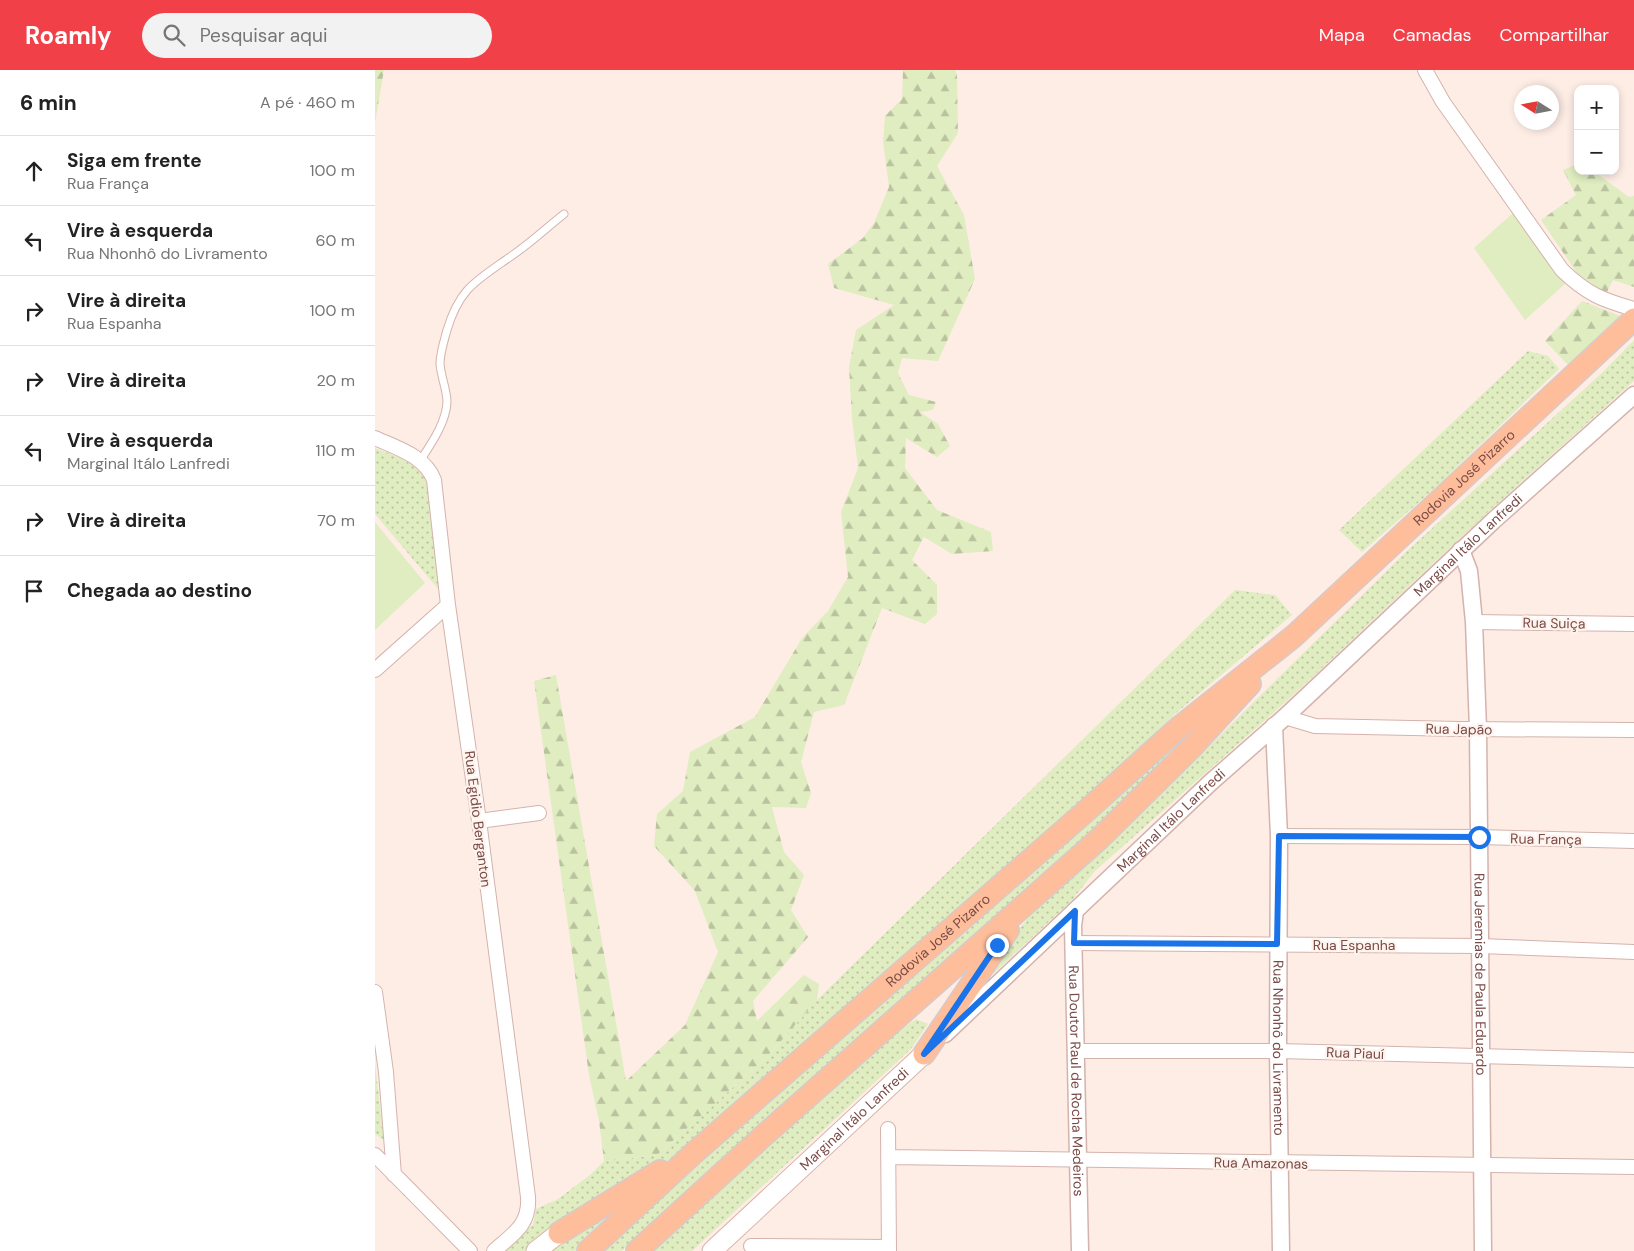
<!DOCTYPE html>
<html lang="pt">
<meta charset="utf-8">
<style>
:root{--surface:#fff;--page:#f2f2f2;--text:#222;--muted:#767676;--line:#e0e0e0;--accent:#f24049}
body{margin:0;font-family:"DM Sans",sans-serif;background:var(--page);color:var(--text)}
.controls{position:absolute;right:15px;top:15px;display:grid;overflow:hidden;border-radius:10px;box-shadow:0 2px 8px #0003}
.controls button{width:45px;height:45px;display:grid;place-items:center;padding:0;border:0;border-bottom:1px solid var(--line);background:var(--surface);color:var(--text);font:25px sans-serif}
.compass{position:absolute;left:1139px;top:15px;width:45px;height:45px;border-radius:50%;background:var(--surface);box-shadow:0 2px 8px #0003;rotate:281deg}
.stop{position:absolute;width:15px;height:15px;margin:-11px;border:4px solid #1a73e8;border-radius:50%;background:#fff}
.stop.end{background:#1a73e8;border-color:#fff;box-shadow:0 1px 5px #0008}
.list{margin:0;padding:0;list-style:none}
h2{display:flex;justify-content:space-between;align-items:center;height:65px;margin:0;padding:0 20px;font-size:21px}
h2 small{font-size:16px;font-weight:400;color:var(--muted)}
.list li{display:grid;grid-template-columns:32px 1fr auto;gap:15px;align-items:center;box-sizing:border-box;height:70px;padding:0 20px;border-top:1px solid var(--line)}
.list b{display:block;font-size:19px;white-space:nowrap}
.list p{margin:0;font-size:16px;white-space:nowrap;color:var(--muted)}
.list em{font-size:16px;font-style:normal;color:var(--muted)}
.icon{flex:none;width:28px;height:28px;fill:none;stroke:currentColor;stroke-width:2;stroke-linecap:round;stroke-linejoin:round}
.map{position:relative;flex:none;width:1259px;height:1181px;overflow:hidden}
header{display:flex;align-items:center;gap:30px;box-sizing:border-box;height:70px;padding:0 25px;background:var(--accent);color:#fff}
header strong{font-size:24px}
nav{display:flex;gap:28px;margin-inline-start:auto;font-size:18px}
.search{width:350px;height:45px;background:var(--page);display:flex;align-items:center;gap:12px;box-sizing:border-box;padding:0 18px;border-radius:28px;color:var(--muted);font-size:19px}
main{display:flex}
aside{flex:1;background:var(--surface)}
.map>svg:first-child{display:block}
</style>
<header>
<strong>Roamly</strong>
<div class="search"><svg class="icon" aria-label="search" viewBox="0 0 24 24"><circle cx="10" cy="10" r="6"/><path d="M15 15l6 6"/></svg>Pesquisar aqui</div>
<nav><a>Mapa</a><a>Camadas</a><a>Compartilhar</a></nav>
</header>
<main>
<aside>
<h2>6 min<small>A pé · 460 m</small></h2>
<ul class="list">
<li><svg class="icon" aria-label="ahead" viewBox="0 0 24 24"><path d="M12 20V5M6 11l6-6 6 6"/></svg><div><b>Siga em frente</b><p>Rua França</p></div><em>100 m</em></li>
<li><svg class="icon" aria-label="left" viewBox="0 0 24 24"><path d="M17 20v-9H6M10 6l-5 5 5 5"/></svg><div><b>Vire à esquerda</b><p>Rua Nhonhô do Livramento</p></div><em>60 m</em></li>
<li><svg class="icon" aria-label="right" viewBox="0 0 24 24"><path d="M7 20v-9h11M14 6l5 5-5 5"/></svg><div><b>Vire à direita</b><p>Rua Espanha</p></div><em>100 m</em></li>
<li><svg class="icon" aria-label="right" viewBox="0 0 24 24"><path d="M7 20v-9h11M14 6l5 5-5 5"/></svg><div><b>Vire à direita</b></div><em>20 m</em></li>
<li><svg class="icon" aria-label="left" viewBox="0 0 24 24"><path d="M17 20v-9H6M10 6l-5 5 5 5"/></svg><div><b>Vire à esquerda</b><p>Marginal Itálo Lanfredi</p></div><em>110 m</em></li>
<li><svg class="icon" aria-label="right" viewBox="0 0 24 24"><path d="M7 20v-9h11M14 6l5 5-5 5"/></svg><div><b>Vire à direita</b></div><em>70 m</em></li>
<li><svg class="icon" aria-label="arrive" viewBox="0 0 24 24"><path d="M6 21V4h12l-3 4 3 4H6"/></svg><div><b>Chegada ao destino</b></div></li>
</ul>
</aside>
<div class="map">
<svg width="1259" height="1181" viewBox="0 0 1259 1181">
<defs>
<pattern id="green-dots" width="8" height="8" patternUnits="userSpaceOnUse" patternTransform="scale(1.25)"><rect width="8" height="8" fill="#dfedc1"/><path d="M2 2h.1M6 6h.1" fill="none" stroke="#bac29f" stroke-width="1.8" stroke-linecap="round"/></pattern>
<pattern id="forest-firs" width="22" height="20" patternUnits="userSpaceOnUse" patternTransform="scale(1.25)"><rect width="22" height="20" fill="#dfedc1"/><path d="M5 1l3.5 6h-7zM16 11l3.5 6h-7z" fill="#bac29f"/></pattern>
</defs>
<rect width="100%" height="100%" fill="#feede5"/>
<path fill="url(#green-dots)" d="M1259,270V311L1113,442L915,628L720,801L697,830L588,932L611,898L659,841L777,727L825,685L1030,483L1229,301Z
M1153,281L1173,286L1184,299L1060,418L987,482L964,460Z
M0,378C15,384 36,390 46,403C50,407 51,414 53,419L64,520L0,444Z
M860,520L900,525L917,545L800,644L652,782L319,1075L174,1162L150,1181H124L144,1164L158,1155L161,1139L183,1129L215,1105L229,1091L282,1085L391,988L442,930Z
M845,634L716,762L367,1071L247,1181H227L287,1126L581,870Z
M541,949L553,954L536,979L317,1181H278C338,1124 398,1067 461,1014C487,991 513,968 541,949Z
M0,994L1,1002L9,1070L0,1064Z
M229,1150L200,1181H171L207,1158Z"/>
<path fill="url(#forest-firs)" d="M0,0H9L0,53Z
M528,0H580L582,5L583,63L562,96L589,145L600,209L563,291L527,288L523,303L534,325L561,332L558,340L545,342L563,354L575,376L562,387L531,368L530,398L562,440L616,462L618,481L577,484L549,467L537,490L562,515V544L550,554L507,538L469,635L439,642L426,692L436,723L431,738L397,737L409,782L429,805L416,840L433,867L378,931L382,951L429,905L444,914L442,930L391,988L282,1085L229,1091L224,1051L214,1005L159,611L181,605L251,1011L310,955L343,882L320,821L279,776L282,744L308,721L315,682L380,647L427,568L453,541L473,507L466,442L483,398L477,348L474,297L481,260L519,235L459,218L453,194L488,168L499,153L514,117L508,72L510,46L527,29Z
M1203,94V101H1218L1254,127L1259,126V217L1238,210L1231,224L1202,203L1166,150L1201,125L1188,100Z
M1207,231L1245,246L1194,296L1170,271Z"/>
<path fill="#dfedc1" d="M1139,142L1191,213L1150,250L1099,178Z
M0,452L50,513L0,560Z"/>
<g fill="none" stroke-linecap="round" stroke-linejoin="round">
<defs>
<path id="service" d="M45,391C56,374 71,353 72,332C72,320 66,307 65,294C65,283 69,271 72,260C84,220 99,212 132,189C152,176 170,159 189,144"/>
<path id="minor" d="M1050,0L1068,32L1187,200C1212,224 1227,230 1259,239
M0,368C22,378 50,386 59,410L73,535L104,751L153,1127C155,1155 138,1164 119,1181
M1099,552L1259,554
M0,600L73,535
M910,647L940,656L1085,659L1259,660
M104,751L164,743
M904,766L1104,767L1259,771
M699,873L1105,876L1259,882
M0,922L11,1002L19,1105
M701,981H903L1259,990
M513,1059L514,1181
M0,1085L95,1181
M514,1087L1259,1097
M376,1176L514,1177"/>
<g id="tertiary">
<path id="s1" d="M1086,480L1094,501L1099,552L1103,659L1108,1181"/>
<path id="s2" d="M899,656L904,766L903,981L906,1181"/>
<path id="s3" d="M700,841L698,856L705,1181"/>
<path id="s4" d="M570,964L836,712L910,647L1118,451L1259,325"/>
</g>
<g id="secondary">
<path d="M161,1181L184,1163"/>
<path id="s5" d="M337,1181L549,984"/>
</g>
<g id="primary">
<path d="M549,984L633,860"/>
<path d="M184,1163L285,1101"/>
<path id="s6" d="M213,1181L320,1082L710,742L801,660L919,566L1259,249"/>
<path d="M262,1181L386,1068L724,769L815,679L875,614"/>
</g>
</defs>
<use href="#service" stroke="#d4b3ac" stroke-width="9"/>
<use href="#minor" stroke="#d4b3ac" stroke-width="16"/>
<use href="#tertiary" stroke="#d4b3ac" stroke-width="19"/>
<use href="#secondary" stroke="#d9b3ab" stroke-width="21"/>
<use href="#primary" stroke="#d7c9c8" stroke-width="24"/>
<use href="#service" stroke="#fff" stroke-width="7"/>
<use href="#minor" stroke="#fff" stroke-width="14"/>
<use href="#tertiary" stroke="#fff" stroke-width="16"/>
<use href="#secondary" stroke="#fff" stroke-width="19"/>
<use href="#primary" stroke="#ffbe9b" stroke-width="21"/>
</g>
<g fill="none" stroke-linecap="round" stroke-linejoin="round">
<path stroke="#1a73e8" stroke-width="6" d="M622,875L549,984L700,841L699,873L902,874L904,766L1104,767"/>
</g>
<g text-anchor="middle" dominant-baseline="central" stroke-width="4.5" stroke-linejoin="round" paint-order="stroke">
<g font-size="14" fill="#7a4b47" stroke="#fff3ed">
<text stroke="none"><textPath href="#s6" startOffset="1169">Rodovia José Pizarro</textPath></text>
<text stroke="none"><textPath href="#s4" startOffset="716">Marginal Itálo Lanfredi</textPath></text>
<text transform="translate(1179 553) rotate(1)">Rua Suiça</text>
<text transform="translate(1084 659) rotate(1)">Rua Japão</text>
<text transform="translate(103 749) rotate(83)">Rua Egidio Berganton</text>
<text stroke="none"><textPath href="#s4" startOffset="311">Marginal Itálo Lanfredi</textPath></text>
<text transform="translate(1171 769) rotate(1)">Rua França</text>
<text stroke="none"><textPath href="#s6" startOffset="468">Rodovia José Pizarro</textPath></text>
<text x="979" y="875">Rua Espanha</text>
<text stroke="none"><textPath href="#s1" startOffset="426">Rua Jeremias de Paula Eduardo</textPath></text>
<text stroke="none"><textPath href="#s2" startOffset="322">Rua Nhonhô do Livramento</textPath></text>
<text transform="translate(980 983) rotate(2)">Rua Piauí</text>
<text stroke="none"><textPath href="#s3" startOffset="170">Rua Doutor Raul de Rocha Medeiros</textPath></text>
<text stroke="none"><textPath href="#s5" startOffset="194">Marginal Itálo Lanfredi</textPath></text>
<text transform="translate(886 1093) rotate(1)">Rua Amazonas</text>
</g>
</g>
</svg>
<div class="controls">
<button>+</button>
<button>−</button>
</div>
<svg class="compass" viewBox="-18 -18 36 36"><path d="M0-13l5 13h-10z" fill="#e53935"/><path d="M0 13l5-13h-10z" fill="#767676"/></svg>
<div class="stop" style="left:1104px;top:767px"></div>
<div class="stop end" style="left:622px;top:875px"></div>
</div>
</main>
